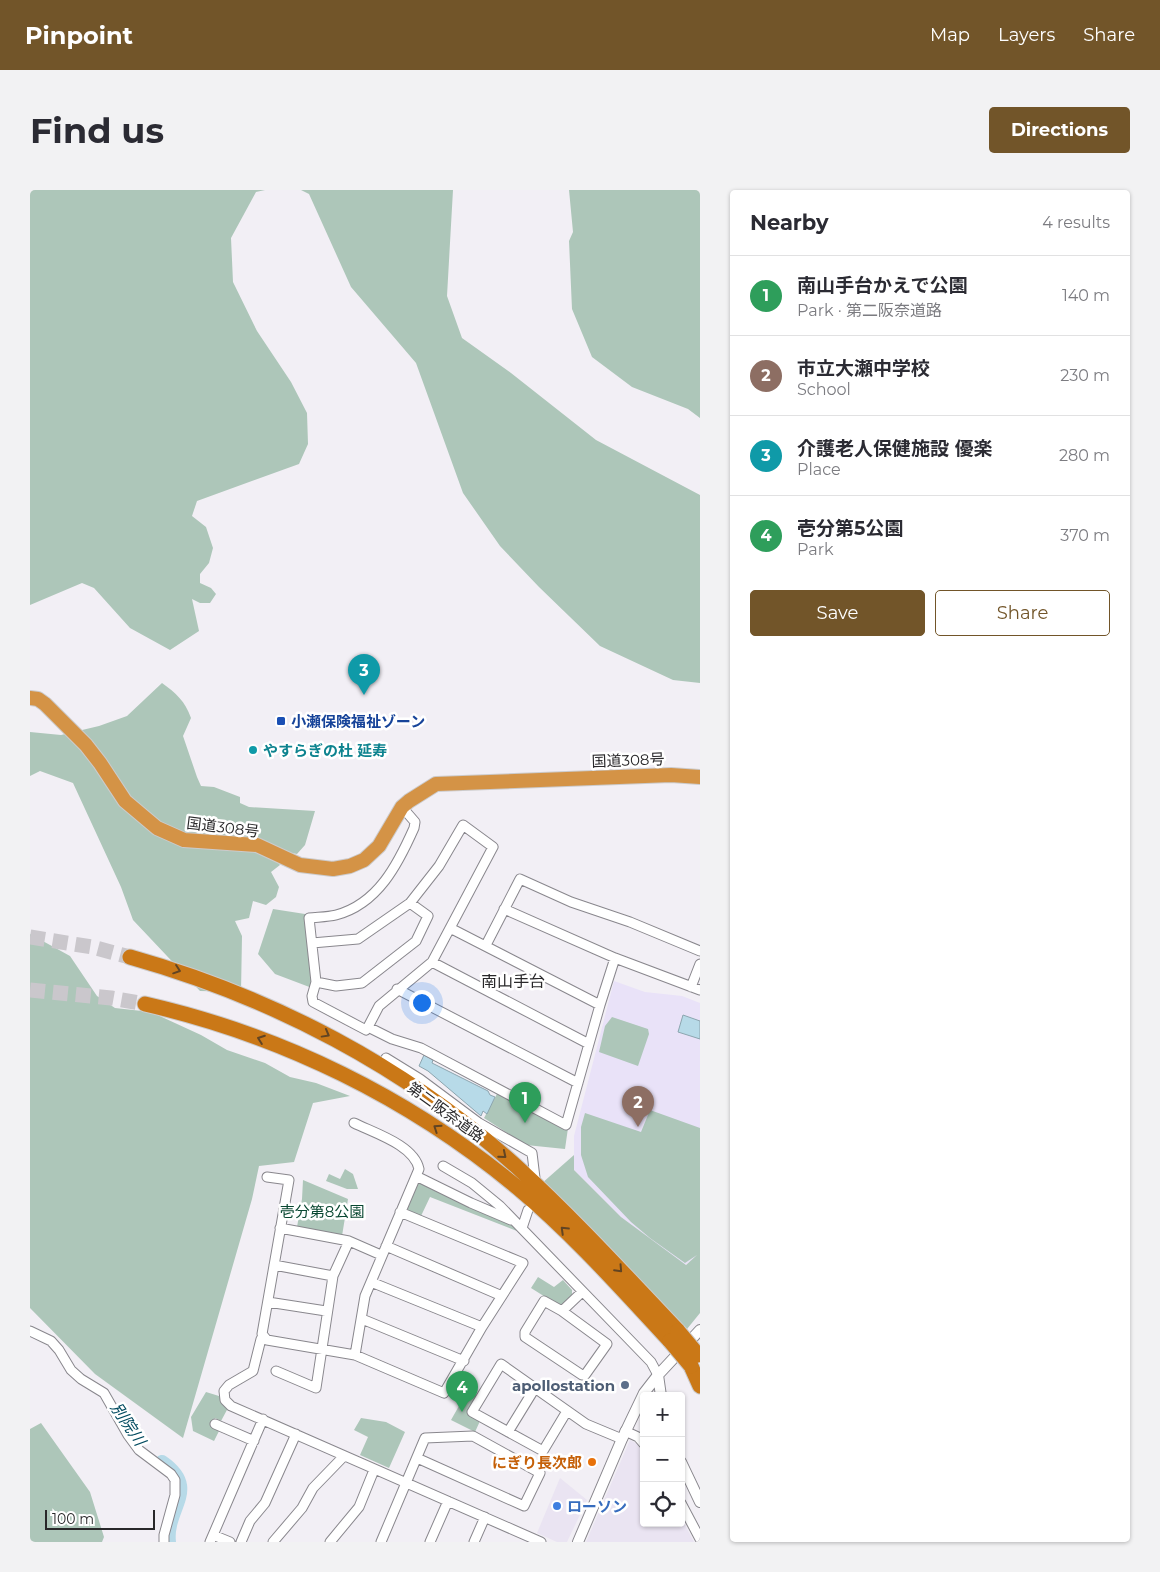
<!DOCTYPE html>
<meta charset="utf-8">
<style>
:root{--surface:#fff;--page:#f2f2f3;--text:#2b2b33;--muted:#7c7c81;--line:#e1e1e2;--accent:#725529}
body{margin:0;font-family:Montserrat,"Noto Sans JP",sans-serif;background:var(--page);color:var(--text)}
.controls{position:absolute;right:15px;bottom:15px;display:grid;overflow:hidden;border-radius:5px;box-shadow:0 1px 4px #0004}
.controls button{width:45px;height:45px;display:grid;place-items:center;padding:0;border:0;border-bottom:1px solid var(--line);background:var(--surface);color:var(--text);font:25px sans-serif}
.scale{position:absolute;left:15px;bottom:12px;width:110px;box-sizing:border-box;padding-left:5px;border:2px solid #29282a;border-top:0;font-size:14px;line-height:18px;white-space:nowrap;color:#29282a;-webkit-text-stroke:4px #fff;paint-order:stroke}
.you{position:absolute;left:391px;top:812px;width:18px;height:18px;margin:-12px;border:4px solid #fff;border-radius:50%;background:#1a73e8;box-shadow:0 0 0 8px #1a73e833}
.badge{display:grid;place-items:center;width:32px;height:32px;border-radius:50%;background:var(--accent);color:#fff;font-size:16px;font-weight:700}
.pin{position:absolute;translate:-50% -41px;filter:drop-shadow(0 1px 2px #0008)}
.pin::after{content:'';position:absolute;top:26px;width:18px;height:15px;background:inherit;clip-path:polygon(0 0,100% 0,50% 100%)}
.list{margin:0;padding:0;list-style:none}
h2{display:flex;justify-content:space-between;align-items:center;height:65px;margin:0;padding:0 20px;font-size:21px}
h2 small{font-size:16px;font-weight:400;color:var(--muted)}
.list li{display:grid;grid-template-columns:32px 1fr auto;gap:15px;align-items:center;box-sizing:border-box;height:80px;padding:0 20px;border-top:1px solid var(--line)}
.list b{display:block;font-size:19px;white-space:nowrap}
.list p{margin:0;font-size:16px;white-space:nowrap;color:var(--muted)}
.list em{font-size:16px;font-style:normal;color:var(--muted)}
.actions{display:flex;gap:10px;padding:15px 20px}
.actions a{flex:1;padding:11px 0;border:1px solid var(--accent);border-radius:5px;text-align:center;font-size:18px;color:var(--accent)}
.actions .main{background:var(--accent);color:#fff}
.icon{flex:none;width:28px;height:28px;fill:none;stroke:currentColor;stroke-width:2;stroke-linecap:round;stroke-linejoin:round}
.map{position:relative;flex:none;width:670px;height:1352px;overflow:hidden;border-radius:5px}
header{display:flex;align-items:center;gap:30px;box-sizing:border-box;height:70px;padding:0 25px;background:var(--accent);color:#fff}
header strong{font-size:24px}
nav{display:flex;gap:28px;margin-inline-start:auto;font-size:18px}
.intro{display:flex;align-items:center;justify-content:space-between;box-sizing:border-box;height:120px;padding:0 30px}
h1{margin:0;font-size:35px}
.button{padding:12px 22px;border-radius:5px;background:var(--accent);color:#fff;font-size:18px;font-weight:700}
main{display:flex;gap:30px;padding:0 30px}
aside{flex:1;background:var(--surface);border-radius:5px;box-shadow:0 1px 4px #0004}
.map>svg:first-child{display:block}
</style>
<header>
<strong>Pinpoint</strong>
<nav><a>Map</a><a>Layers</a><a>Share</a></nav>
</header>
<div class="intro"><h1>Find us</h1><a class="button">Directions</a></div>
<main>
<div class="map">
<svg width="670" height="1352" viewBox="0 0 670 1352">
<rect width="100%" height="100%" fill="#f2eff5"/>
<path fill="#eae4f2" d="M600,1250L607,1254L614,1264V1333H651V1327L664,1352H556Z
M530,1288L557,1310L537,1352H527L507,1343Z"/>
<path fill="#e9e2f8" d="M584,791L615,802L652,806L670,813V1064L655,1075L591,1027L544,980V946Z"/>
<path fill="#adc6b9" d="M0,0H235L226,2L201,48L203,92L227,141L261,192L277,223L278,254L269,274L167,311L162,326L176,337L183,358L179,373L170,384V393L181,398L186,404L180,413H170L162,409L169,441L140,460L100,438L64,398L52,393L0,415Z
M271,0H423L417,106L432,148L481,183L566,250L670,305V493L643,490L570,456L509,397L470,356L433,303L386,173L321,97L279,4Z
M539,0H670V228L658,219L602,197L562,167L542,119L539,51L543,42Z
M132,493C146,503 155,511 161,528L153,546L167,587L171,596L184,597L210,607V613L219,617L285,621L275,655L267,664L256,662L246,670L250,675L241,682L249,697L246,707L236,715L223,711L219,728L205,731L212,746L211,802L170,801L103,730L91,697L43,593L10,581L0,586V542L31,545L69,536L97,526Z
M243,719L275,724L282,798L245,784L228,764Z
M0,744L40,766L67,806L85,818L121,822L171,845L197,860L235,873L260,887L286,893L320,906L283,913L264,972L229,976L222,1009L153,1248L65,1184L0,1118Z
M582,827L618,839L619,844L608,876L569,862L575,836Z
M468,902L538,938L535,959L496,955L454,928Z
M620,920L670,938V1123L657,1139L511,994L544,965V980L591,1027L656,1075L667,1065L655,1073L620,1048L601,1032L558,987L551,965V937L555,923L611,942Z
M315,979L323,984L328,999H317L296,991L299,984L310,989Z
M273,990L318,1009L312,1046L267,1037L272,1009Z
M389,991L482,1035L487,1041L400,1007L391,1026L378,1020L376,1016L385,993Z
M508,1087L524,1097L533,1090L542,1100V1105L533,1114L528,1115L501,1098Z
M438,1200L448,1206L438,1224L450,1231L445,1242L421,1230Z
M176,1202L189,1206L193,1214L198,1218L191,1231L185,1228L181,1236L189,1241L184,1251L163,1241L161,1227Z
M331,1228L356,1232L375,1242L359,1278L330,1265L338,1247L324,1240Z
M11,1233L60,1302L74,1347L72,1352H0V1239Z"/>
<path fill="#b7dae8" stroke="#8ca5af" d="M653,825L670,831V849L648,842Z
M394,865L403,870L402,873L458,901L460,905L465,907L457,924L453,921L451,926L398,881L389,876Z"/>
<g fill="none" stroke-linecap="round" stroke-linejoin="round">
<path stroke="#b7dae8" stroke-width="14" d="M132,1272C171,1299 135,1318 139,1352"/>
<path stroke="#cac7cc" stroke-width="15" stroke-dasharray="15 8" stroke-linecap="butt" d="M0,747L62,757L100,767
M0,800L81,808L115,814"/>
<defs>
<path id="minor" d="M372,617L385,632L384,638C368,674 348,714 306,725C298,727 288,727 279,728L286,792L306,796L332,793L386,751L398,726L380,713
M474,719L585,768L670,800
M420,738L570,815
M282,753L328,749L380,713L409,676L433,635L463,657L402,772L349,816L338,837L362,849L391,858L536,935L570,815L585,768
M456,755L490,689L541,712L600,732L670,761
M402,772L559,854
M286,792L282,806L283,812L336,840L338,837
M661,797L670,774
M367,799L548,893
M356,868L390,889L449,933L502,963L505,988
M324,933C344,943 384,955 389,979L335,1106L325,1165
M413,976L442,993L470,1016L621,1172L628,1185
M386,986L441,1013L481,1030
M237,987L259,990L232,1144L237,1150L325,1165L414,1203L452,1137L493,1073L370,1022
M250,1038L319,1051L351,1065
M492,1038L498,1020
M356,1056L472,1106
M244,1075L303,1086
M341,1092L452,1137
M514,1111L532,1121L577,1154L555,1185H552L495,1147V1142Z
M238,1112L296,1121
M532,1121L552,1102
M332,1129L434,1171
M0,1141L21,1151L29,1160L41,1180L51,1189L74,1203L98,1245L109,1260L141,1284L145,1290V1305L134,1345V1352
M234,1147L231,1149L223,1181L199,1195L194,1201L195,1210L201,1216L511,1352
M246,1181L286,1198L303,1086L319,1051
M537,1221L513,1261L442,1222L471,1174L556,1234L592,1249
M185,1234L224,1251
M595,1241L608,1247L614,1254
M478,1242L505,1198
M651,1313L670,1349
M183,1345L200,1352
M180,1352L233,1229
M211,1352L220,1331L235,1313L266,1244
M243,1352L272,1318L283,1298L314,1266
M300,1352L329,1317L344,1280
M351,1352L395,1248L443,1246L510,1283L494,1316L387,1268
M400,1352L418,1311
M444,1352L455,1327"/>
<path id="tertiary" d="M628,1185L631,1206
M651,1272L670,1312
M548,1352L592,1249L614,1203L628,1185L670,1140"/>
<path id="trunk" d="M0,508L8,509L15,514L56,555L70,573L95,611L127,638L154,650L227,655L270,675L303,679L320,676L334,670L349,656L372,617L379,611L406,594L641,585L670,587"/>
<path id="motorway" d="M100,767C242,807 376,877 486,976C543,1028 595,1085 648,1141
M115,814C251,845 380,908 488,998C543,1044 591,1098 640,1151
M661,1176L670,1196"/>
</defs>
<use href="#minor" stroke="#89878d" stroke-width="11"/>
<use href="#tertiary" stroke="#89878d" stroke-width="12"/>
<use href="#trunk" stroke="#cccbcc" stroke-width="16"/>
<use href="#motorway" stroke="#cccbcc" stroke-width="17"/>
<use href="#minor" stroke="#fff" stroke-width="9"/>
<use href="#tertiary" stroke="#fff" stroke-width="10"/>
<use href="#trunk" stroke="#d49346" stroke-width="14"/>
<use href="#motorway" stroke="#ca7817" stroke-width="15"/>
<defs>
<path id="motorway-bridge" d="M648,1141L668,1165
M640,1151L661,1176"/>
</defs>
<use href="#motorway-bridge" stroke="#cccbcc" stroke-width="17" stroke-linecap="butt"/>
<use href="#motorway-bridge" stroke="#ca7817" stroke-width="15"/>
</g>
<defs><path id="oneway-chevron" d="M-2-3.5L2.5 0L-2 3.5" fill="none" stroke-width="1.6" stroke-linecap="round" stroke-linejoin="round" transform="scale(1.25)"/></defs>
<g stroke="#614423">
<use href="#oneway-chevron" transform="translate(147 780) rotate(19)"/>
<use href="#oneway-chevron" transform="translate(296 844) rotate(29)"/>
<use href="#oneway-chevron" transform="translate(231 849) rotate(-160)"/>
<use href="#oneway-chevron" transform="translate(407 938) rotate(-146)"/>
<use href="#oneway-chevron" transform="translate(473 965) rotate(40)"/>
<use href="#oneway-chevron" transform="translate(534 1040) rotate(-136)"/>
<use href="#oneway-chevron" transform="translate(589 1079) rotate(47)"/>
</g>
<rect fill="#1a4fb4" stroke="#fff" stroke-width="2" x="246" y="526" width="10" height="10" rx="2.5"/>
<circle fill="#0f9aa8" stroke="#fff" stroke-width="2" cx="223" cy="560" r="5"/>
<circle fill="#5c6f8a" stroke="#fff" stroke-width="2" cx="595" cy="1195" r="5"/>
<circle fill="#e8710a" stroke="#fff" stroke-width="2" cx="562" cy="1272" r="5"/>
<circle fill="#3f7fe0" stroke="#fff" stroke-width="2" cx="527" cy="1316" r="5"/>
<g text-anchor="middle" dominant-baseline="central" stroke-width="5" stroke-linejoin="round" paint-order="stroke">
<g font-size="15" font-weight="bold" fill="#164399" stroke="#fff" text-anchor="start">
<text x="261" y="531">小瀬保険福祉ゾーン</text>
</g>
<g font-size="15" font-weight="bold" fill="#0d838f" stroke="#fff" text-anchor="start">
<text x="233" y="560">やすらぎの杜 延寿</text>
</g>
<g font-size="15" fill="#29282a" stroke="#fff">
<text transform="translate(598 570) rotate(-2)">国道308号</text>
<text transform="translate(193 637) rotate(7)">国道308号</text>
<text transform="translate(416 922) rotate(36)">第二阪奈道路</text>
</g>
<g font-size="15" fill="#084731" stroke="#fff">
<text x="292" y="1021">壱分第8公園</text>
</g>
<g font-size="15" font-weight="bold" fill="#4e5e75" stroke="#fff" text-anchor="end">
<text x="585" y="1195">apollostation</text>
</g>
<g font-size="15" font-weight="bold" fill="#c56008" stroke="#fff" text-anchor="end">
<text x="552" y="1272">にぎり長次郎</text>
</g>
<g font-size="15" font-weight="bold" fill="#366cbe" stroke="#fff" text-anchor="start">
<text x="537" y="1316">ローソン</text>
</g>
<g font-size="16" fill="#29282a" stroke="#fff">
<text x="483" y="791">南山手台</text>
</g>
<g font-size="16" font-style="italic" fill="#014a5f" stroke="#fff">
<text transform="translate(98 1234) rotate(56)">別院川</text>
</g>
</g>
</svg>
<div class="controls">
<button>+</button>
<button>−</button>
<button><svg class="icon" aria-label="locate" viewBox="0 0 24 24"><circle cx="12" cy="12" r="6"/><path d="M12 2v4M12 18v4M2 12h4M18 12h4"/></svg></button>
</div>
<div class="scale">100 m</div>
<div class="you"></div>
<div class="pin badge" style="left:495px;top:933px;background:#2e9e5b">1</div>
<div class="pin badge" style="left:608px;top:937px;background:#8d6e63">2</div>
<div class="pin badge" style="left:334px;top:505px;background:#0f9aa8">3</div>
<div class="pin badge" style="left:432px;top:1222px;background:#2e9e5b">4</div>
</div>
<aside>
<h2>Nearby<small>4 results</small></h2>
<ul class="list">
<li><span class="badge" style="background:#2e9e5b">1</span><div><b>南山手台かえで公園</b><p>Park · 第二阪奈道路</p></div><em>140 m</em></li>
<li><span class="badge" style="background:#8d6e63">2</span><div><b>市立大瀬中学校</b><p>School</p></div><em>230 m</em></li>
<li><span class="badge" style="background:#0f9aa8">3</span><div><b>介護老人保健施設 優楽</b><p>Place</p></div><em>280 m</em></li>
<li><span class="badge" style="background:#2e9e5b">4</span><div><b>壱分第5公園</b><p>Park</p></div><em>370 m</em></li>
</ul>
<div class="actions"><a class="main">Save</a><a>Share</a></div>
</aside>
</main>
